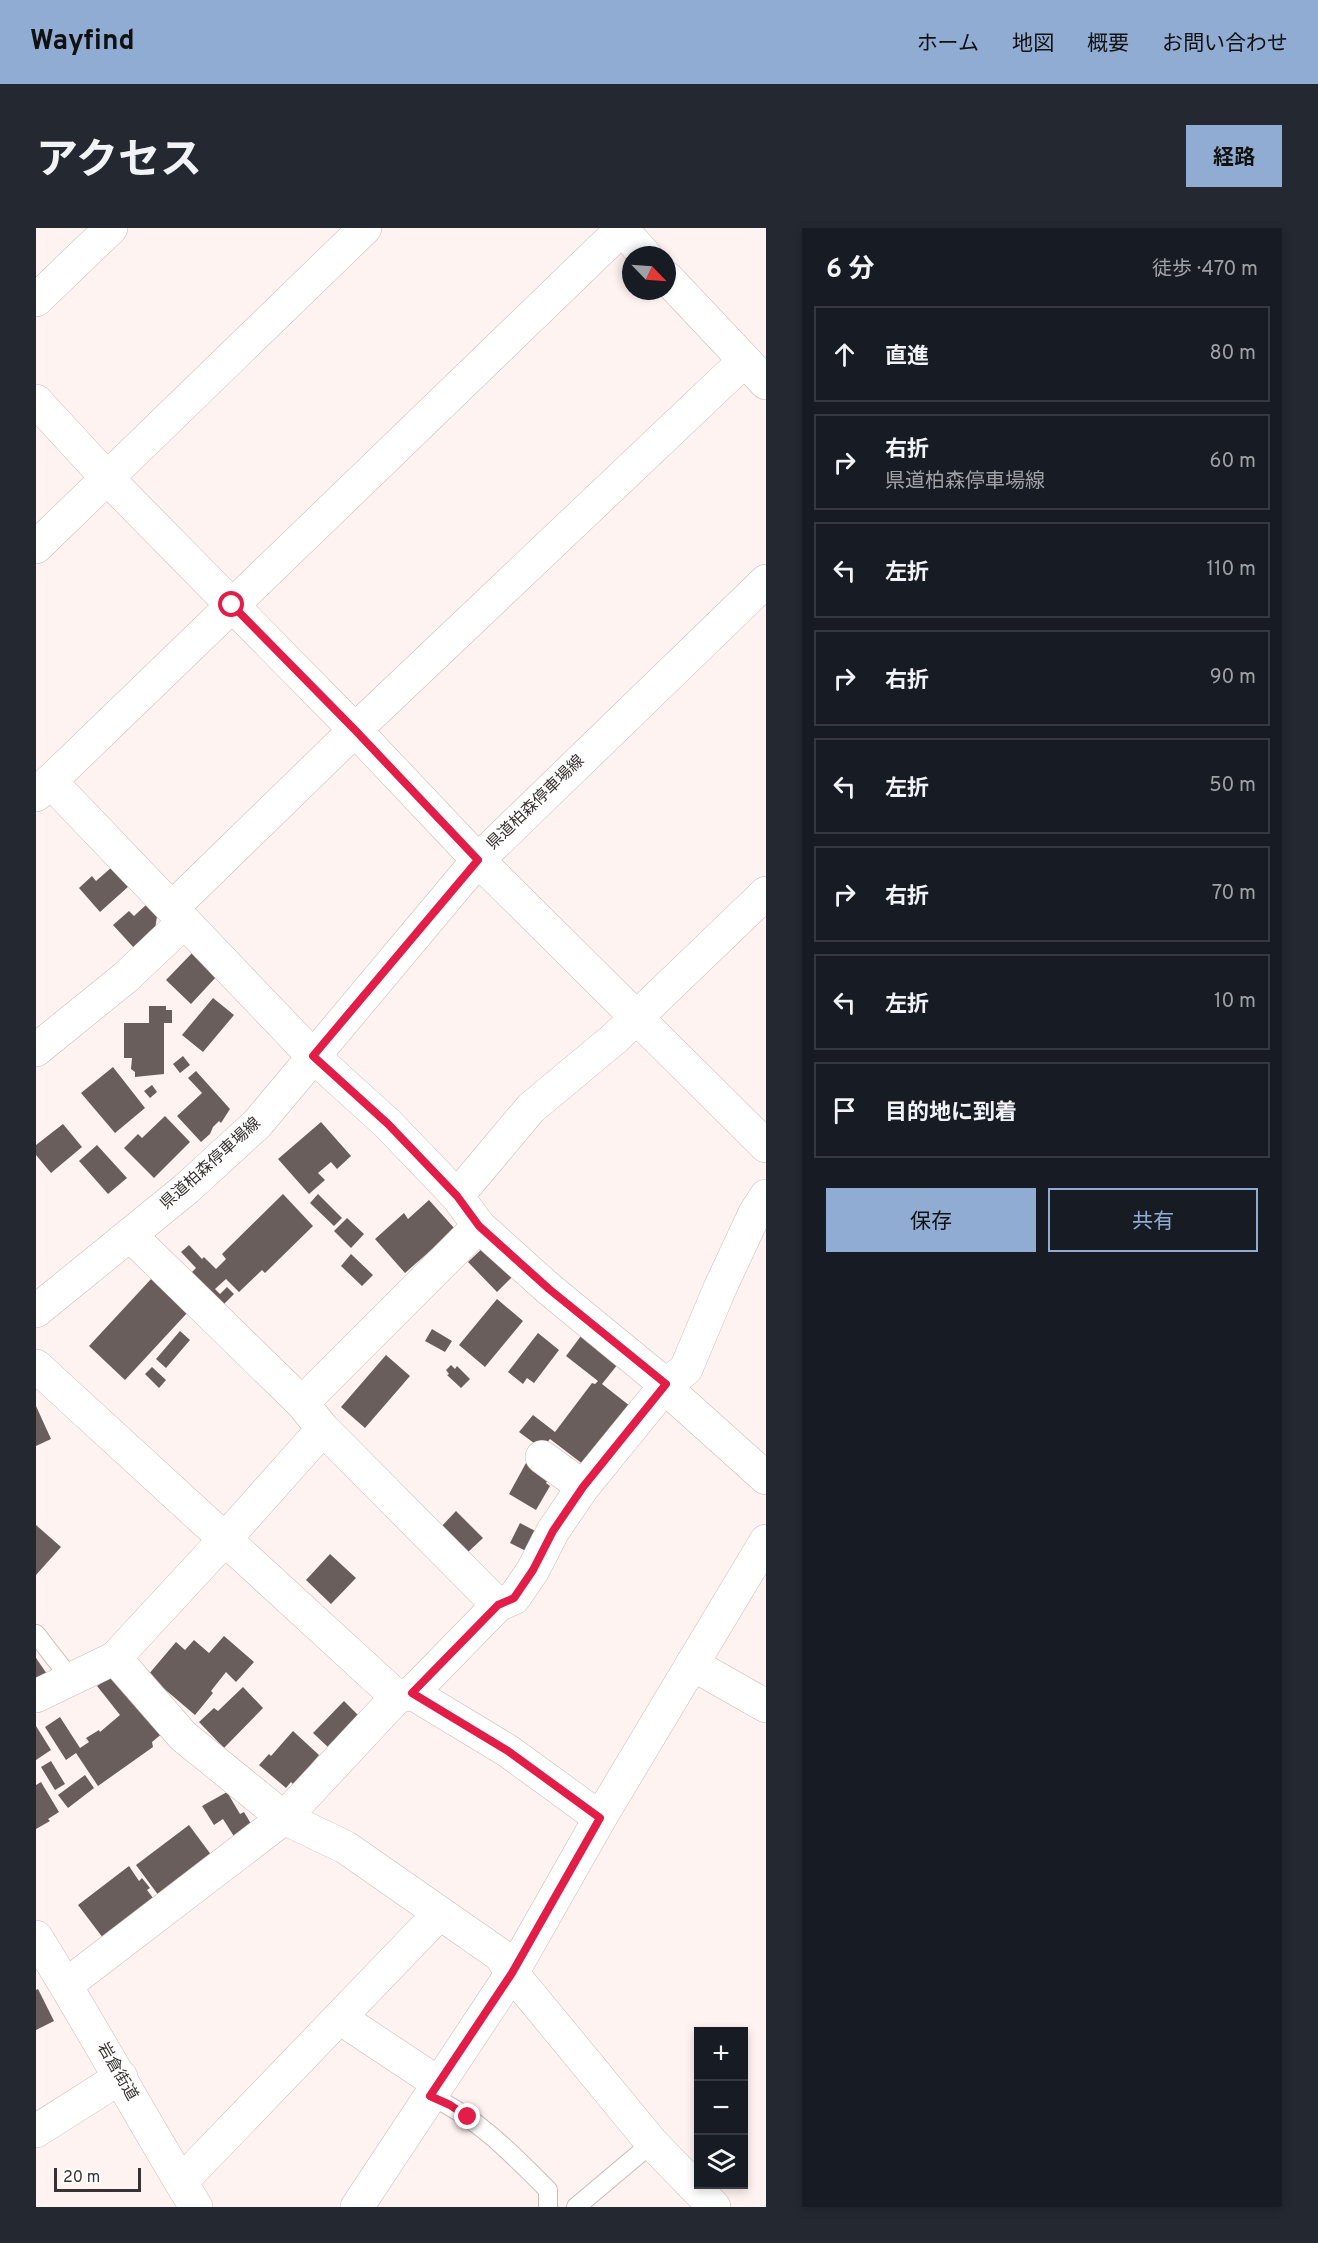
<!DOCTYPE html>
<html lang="ja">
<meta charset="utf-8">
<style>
:root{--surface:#171b24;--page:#242831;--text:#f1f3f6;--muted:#9ea1a6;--line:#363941;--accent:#90acd2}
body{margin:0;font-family:Overpass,"Noto Sans JP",sans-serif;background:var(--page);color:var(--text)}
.controls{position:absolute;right:18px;bottom:18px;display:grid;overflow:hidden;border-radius:0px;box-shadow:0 3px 9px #0003}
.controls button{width:54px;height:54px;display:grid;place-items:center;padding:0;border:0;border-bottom:2px solid var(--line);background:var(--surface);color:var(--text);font:30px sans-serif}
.compass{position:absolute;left:586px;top:18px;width:54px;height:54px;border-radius:50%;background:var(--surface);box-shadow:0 3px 9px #0003;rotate:115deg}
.scale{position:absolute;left:18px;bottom:15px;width:87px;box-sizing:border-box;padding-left:6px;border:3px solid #373231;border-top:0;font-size:16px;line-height:21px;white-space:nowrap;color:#373231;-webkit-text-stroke:4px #fff;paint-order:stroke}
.stop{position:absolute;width:18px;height:18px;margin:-14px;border:4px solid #e11d48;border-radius:50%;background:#fff}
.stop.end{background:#e11d48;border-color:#fff;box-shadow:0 2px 6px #0008}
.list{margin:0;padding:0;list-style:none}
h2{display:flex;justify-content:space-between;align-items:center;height:78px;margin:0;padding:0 24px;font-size:26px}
h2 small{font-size:20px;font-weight:400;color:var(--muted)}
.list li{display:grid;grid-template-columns:39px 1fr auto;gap:18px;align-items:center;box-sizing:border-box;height:96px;margin:0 12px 12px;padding:0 12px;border:2px solid var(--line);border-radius:0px}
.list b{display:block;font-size:22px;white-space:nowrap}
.list p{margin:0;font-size:20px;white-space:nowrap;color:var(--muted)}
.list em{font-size:20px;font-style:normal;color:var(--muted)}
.actions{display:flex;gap:12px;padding:18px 24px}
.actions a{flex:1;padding:14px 0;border:2px solid var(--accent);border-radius:0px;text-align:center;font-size:21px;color:var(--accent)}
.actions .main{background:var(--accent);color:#111}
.icon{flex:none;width:33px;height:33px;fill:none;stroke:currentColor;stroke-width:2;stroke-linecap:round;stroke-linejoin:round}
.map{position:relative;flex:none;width:730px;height:1979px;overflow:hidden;border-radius:0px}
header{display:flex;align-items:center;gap:36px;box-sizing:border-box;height:84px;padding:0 30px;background:var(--accent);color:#111}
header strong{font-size:28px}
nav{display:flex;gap:33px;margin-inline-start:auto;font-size:21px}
.intro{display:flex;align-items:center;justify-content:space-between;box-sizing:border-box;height:144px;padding:0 36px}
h1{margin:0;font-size:42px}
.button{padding:15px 27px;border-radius:0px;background:var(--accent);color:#111;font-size:21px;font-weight:700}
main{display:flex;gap:36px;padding:0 36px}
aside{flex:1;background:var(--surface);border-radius:0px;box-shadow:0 3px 9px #0003}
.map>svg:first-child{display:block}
</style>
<header>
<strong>Wayfind</strong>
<nav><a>ホーム</a><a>地図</a><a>概要</a><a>お問い合わせ</a></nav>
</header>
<div class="intro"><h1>アクセス</h1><a class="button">経路</a></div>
<main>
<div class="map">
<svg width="730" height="1979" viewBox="0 0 730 1979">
<rect width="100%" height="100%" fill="#fef3f0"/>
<path fill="#695e5b" d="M76,639L93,658L64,684L43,660L56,648L60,653Z
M110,677L121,688L119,702L99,721L77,697L93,683L98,688Z
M157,724L181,748L155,776L130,752Z
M177,770L198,787L167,824L146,807Z
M113,778H130V782H136V795H128V846L99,849V844L95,841L96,830H88V795H113Z
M147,828L154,837L144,845L137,836Z
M77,839L109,880L79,905L45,865Z
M160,843L194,881L185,895L183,893L177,899L174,906L165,914L141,888L166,865L152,850Z
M116,857L121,864L114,870L108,863Z
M129,888L154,914L118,950L88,920L102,906L106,910Z
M285,894L315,928L301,941L295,934L282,945L289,952L273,966L242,931Z
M27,896L46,919L15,945L0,927V917Z
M61,917L91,950L72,966L43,933Z
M247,966L277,998L229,1045L226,1042L203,1064L190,1051L179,1061L184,1066L191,1059L198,1066L187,1077L153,1047L160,1040L145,1024L153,1017L166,1031L168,1029L180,1041L190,1031L186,1026Z
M282,966L306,990L298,998L274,975Z
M393,972L419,1001L369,1045L339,1011L368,985L372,991Z
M311,990L328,1006L315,1020L298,1003Z
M450,1017L478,1047L461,1064L432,1034Z
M315,1026L337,1047L326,1058L305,1038Z
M116,1050L152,1084L89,1152L53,1118Z
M461,1071L487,1093L449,1139L423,1117Z
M396,1101L416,1113L409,1124L389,1113Z
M144,1103L154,1112L130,1140L120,1131Z
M502,1105L523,1122L498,1155L491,1150L487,1156L472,1144Z
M545,1108L582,1136L566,1156L594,1178L548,1237L514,1211L506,1221L483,1204L497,1187L519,1204L556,1155L559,1156L562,1153L530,1128Z
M350,1127L374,1148L329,1200L305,1179Z
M415,1137L419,1141L421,1138L434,1151L425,1160L411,1147L413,1146L410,1142Z
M116,1139L130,1152L123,1160L109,1146Z
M0,1178L15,1211L0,1218Z
M490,1235L514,1249L510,1255L514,1258L500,1282L473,1266Z
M420,1283L447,1310L430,1326L404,1300Z
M484,1295L505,1306L494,1325L474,1315Z
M0,1297L25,1319L0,1347Z
M294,1326L320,1350L295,1376L270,1352Z
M188,1408L218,1434L200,1454L190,1444L175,1463L177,1465L159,1487L112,1447L140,1414L149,1422L158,1412L173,1425Z
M0,1430L11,1446L0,1454Z
M80,1445L128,1504L116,1514L117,1519L62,1558L40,1525L30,1532L9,1499L24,1489L44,1520L53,1514L50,1510L63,1502L64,1504L84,1487L61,1458Z
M207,1459L227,1480L188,1520L163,1494L178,1480L182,1483Z
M308,1473L323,1488L293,1520L277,1505Z
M0,1498L15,1522L0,1532Z
M257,1503L283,1527L258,1557L255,1554L250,1560L223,1537L233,1526L235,1528Z
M15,1533L29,1556L19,1562L5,1539Z
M49,1547L58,1560L32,1580L22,1567Z
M5,1554L23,1584L12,1591L14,1593L0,1601V1557Z
M191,1564L204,1586L208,1584L217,1599L199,1610L187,1591L178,1597L166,1578Z
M153,1597L176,1628L123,1668L100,1637Z
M93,1638L103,1653L106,1650L114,1660L111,1662L117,1670L67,1710L42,1677Z
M2,1761L18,1793L0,1802V1762Z"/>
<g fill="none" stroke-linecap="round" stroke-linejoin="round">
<defs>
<path id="lane" d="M0,1406L34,1450
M394,1868C441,1889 476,1926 512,1962V1979
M540,1979L616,1915"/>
<path id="street" d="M585,0L609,27
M631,50L730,155
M0,72L75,0
M0,173L72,251L319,502L442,632L730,918
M0,319L329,0
M14,553L277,828L352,896L421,968L443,998L513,1061L630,1157L642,1171L730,1250
M0,567L587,0
M136,680L319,502L708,133
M0,822L90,749L148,694
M421,968L495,880L579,810L730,665
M94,1007L266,1175L287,1201L462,1377
M0,1138L361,1469
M266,1175L443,998
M506,1229L547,1259
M79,1430L147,1508L248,1590L309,1619L464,1727L476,1745L616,1915L678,1979
M656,1436L730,1478
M376,1465L472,1523L564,1590
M0,1468L79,1430L189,1311L287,1201
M30,1757L248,1590L361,1469L376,1465L462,1377L478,1370L497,1342L517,1303L547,1259L630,1157L650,1141L684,1060L719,985L730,968
M304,1790L402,1855
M0,1903L85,1849
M145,1954L403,1686"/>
<path id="secondary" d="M0,1083L150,961L221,896L442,632L730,353
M0,1709C56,1798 105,1890 160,1979
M321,1979L476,1745L564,1590L730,1313"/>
</defs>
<use href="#lane" stroke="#c8bbb8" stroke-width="20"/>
<use href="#street" stroke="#c8bbb8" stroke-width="34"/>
<use href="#secondary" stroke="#c8bbb8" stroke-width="34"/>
<use href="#lane" stroke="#fff" stroke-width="18"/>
<use href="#street" stroke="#fff" stroke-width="33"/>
<use href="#secondary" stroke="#fff" stroke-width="33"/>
</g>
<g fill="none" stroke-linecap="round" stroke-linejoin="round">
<path stroke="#e11d48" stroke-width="8" d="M196,377L319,502L442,632L277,828L352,896L421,968L443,998L513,1061L630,1156L547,1259L517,1303L497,1342L478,1370L462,1377L376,1465L472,1523L564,1590L476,1745L394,1868L414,1877L432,1889"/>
</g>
<g text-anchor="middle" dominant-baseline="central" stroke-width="6" stroke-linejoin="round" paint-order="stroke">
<g font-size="16" fill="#373231" stroke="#fff">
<text transform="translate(500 575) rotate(-44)">県道柏森停車場線</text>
<text transform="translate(175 936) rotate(-42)">県道柏森停車場線</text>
<text transform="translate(81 1844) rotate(60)">岩倉街道</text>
</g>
</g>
</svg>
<div class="controls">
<button>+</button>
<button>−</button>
<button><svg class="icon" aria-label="layers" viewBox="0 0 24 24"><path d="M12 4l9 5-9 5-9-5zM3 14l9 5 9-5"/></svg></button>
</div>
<svg class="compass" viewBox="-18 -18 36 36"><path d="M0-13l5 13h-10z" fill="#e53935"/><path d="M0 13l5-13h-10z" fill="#9ea1a6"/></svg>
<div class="scale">20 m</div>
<div class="stop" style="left:196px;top:377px"></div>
<div class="stop end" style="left:432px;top:1889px"></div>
</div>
<aside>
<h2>6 分<small>徒歩 · 470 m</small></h2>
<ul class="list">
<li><svg class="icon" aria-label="ahead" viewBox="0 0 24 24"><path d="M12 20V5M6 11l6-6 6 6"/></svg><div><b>直進</b></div><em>80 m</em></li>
<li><svg class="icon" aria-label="right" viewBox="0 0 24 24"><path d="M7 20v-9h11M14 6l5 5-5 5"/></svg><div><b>右折</b><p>県道柏森停車場線</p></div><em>60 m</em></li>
<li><svg class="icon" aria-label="left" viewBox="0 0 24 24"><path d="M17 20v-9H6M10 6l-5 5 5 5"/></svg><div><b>左折</b></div><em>110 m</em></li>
<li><svg class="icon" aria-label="right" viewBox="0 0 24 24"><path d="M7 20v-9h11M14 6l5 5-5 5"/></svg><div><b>右折</b></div><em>90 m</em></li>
<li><svg class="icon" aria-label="left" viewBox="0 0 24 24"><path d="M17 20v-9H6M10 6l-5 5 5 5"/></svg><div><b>左折</b></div><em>50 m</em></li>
<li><svg class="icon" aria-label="right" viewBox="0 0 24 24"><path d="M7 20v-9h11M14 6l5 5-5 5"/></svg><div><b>右折</b></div><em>70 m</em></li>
<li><svg class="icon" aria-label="left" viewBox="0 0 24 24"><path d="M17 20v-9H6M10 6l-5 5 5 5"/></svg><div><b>左折</b></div><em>10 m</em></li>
<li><svg class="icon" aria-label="arrive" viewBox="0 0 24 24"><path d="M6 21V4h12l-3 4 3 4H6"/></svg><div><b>目的地に到着</b></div></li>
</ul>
<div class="actions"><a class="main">保存</a><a>共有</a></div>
</aside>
</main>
